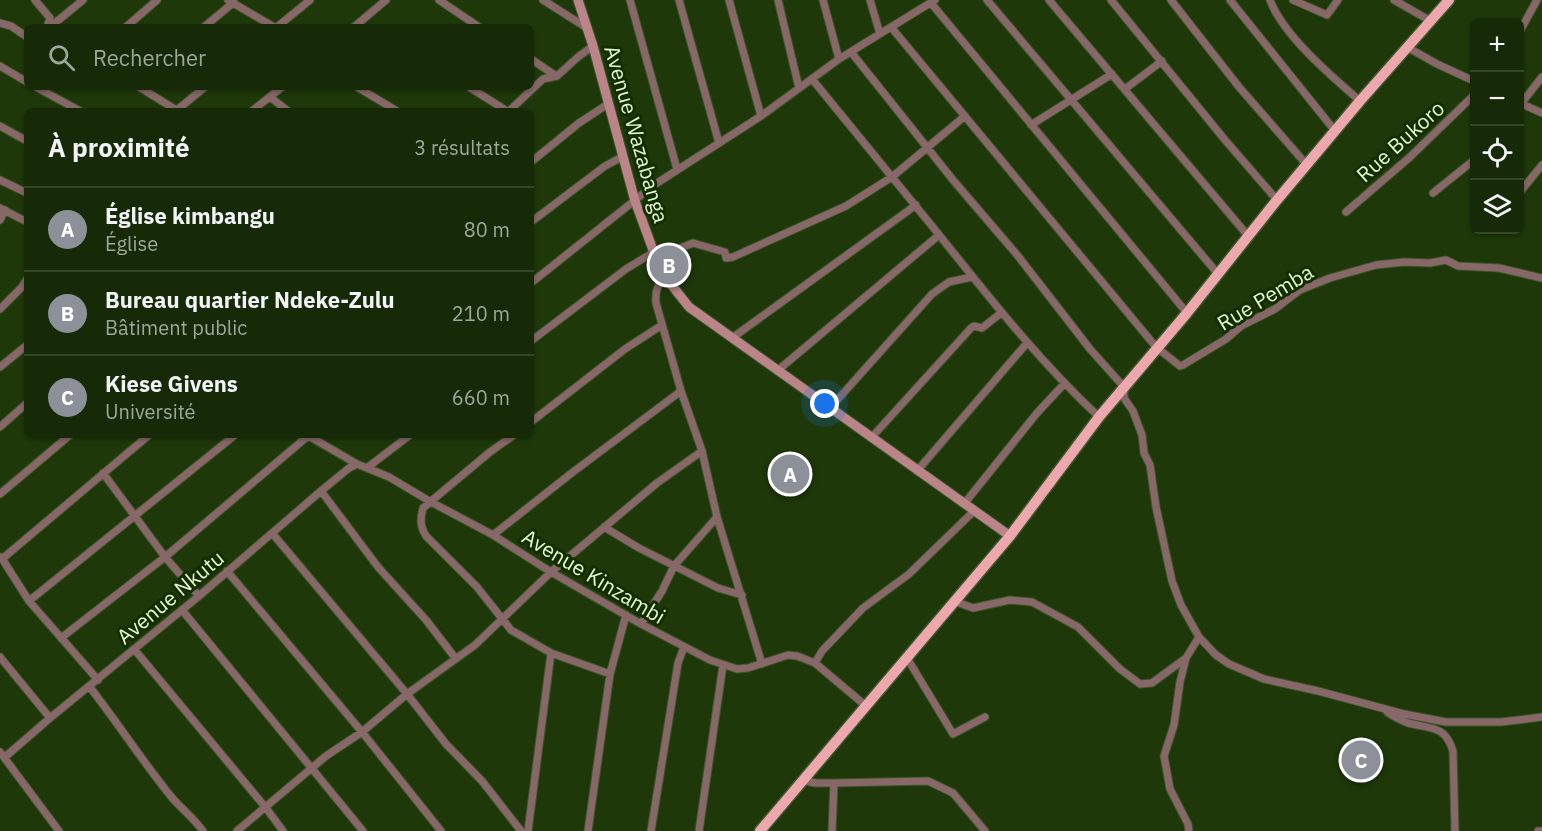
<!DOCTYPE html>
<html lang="fr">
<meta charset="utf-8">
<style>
:root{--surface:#162a08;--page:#233616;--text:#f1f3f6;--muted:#9ea79c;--line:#354629;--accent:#8c9099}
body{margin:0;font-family:"IBM Plex Sans",sans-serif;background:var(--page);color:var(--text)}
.controls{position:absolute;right:18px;top:18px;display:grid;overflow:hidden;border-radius:9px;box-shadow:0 2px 4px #0004}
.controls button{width:54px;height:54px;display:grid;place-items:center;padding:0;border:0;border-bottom:2px solid var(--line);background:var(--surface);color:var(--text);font:30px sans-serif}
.you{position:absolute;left:825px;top:404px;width:21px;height:21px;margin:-15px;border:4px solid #fff;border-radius:50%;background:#1a73e8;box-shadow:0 0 0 9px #1a73e833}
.badge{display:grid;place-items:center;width:39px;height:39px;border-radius:50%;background:var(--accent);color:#fff;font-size:20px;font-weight:700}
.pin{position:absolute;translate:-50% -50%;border:3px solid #fff;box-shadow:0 2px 6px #0006}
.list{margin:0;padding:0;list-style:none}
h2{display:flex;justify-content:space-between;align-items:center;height:78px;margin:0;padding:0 24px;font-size:26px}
h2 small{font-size:20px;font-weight:400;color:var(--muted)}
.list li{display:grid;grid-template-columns:39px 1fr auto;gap:18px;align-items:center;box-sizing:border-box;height:84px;padding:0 24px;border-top:2px solid var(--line)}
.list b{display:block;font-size:22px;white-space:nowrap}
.list p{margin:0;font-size:20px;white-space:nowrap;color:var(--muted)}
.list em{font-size:20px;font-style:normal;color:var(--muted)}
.icon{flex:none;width:33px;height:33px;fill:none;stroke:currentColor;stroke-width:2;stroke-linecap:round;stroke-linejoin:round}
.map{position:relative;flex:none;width:1542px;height:831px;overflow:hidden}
.search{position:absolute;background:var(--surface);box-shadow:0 2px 4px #0004;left:24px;top:24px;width:510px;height:66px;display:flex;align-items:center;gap:15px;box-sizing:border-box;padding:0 21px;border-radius:9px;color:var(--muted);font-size:22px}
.panel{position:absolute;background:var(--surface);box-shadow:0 2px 4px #0004;left:24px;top:108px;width:510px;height:330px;border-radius:9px}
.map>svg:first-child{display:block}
</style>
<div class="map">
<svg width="1542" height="831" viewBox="0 0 1542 831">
<rect width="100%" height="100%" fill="#1e380a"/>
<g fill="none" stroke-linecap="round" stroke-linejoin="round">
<defs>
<path id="minor" d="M35,0L50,18L47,27
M228,0L274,27
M439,0L479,27
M543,0L587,28
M630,0L677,169
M679,0L719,143
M729,0L761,116
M778,0L799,88
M823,0L839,59
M870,0L880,34
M987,0L1218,274
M1049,0L1249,237
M1111,0L1225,140L1277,200
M1171,0L1239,87L1307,165
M1230,0L1335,131
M1270,0C1283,35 1331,76 1360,101
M1293,0L1327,15L1338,0
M1394,0L1429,20
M931,3L1187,313
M0,23L11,26L27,37
M50,27L83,0
M126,27L157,0
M204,27L234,2
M277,27L310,0
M354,27L386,0
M891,27L1156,347L1180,366L1183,365L1226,339L1241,326L1275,309L1300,290L1330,278L1376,265L1404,262L1430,263L1446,260L1458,266L1499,268L1542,278
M1520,31L1537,0
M1407,47L1437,64L1474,81
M851,52L953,180L1018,256L1090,349L1124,387V398L1133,411L1142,435L1144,453L1150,465L1156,507L1172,581L1181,605L1199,637L1216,655L1229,664L1264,679L1318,691L1404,714L1446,722H1501L1542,717
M531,59L556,76
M0,66L27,82
M812,79C853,130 895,180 936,231C988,296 1038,360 1099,417
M36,87L80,111
M139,87L178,111
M357,87L397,111
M469,87L507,111
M1125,89L1162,61
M270,97L288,111
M1520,103L1542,113
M1520,105L1542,77
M177,110L205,87
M252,111L282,87
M509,111L543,79L557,76L578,57L593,46
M1031,125L1112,74
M0,126L27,141
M531,162L579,123L608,104
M0,180L27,193
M1520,192L1542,165
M1433,193L1474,160
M0,208L27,222
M1346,212L1410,157L1474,95
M0,220L5,210
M531,222L605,166L622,157
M656,258L693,243L725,252L726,258L733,257L846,206L892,177L965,116
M666,277C657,285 655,291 656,303L681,391L702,451L717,517L762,664
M531,283L654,185L761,116L839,59L935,0
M0,309L22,287L27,279
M732,338L916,205
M531,341L626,269L654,252
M0,367L27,345
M777,371L939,235
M830,408L932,294L949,282L972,277
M531,422L625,349L662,325
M0,427L27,403
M307,435L357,464L389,477L431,502L493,535L551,572L641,624L710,660L737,669L748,668L788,655L797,656L815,663L866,706
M514,435L490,452L423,508C420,520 420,526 426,536L477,587L511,630L551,653L610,674
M871,438L971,328L974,326L982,328L1001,313
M368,467L410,435
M917,471L1027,343
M103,473L165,557L199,596
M321,491L378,567L426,620L456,659
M0,494L70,435
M964,504L1037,413L1064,384
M604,527L639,548L718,588L742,595
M272,533L407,694L446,744L482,781L521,831
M493,535L573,472L681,391
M1,557L29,601L98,680
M2,559L149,435
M227,571L362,732L441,831
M29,601L235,435
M954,601L973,608L1010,600L1032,602L1078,627L1120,669L1140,684L1152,683L1186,658
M182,610L363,831
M641,624L662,591L674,566L717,517
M61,638L165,557L308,436
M134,649L266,808L283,831
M0,657L50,718
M907,658L953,734L985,717
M815,663L822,651L863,608L909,574L974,511
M89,686C117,722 141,759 169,794C179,807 193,817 203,831
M1387,712C1394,717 1400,720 1408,723C1431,729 1445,725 1453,751L1455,831
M0,752L59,831
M5,757L50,718L199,596L321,491L349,468L357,464
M802,780L815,783H834L928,781L953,793L985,831
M237,831L326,756L362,732L407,694L475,645L551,572L657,483L702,451
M528,831L551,653
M588,831L610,674L626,615
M651,831L678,663L684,647
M699,831L723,665
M832,831L834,783
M1189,831L1188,824L1170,789L1164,756L1174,725L1180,682L1186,658L1199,637
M1538,831H1542"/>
<path id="secondary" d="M578,0L593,46L635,201L656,258L670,283L689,307L1010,536"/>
<path id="trunk" d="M760,831L1010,536L1099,417L1187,313L1277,200L1360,101L1449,0"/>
</defs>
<use href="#minor" stroke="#3d572b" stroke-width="9"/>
<use href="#secondary" stroke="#3d572b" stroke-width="11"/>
<use href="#trunk" stroke="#3d572b" stroke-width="13"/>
<use href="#minor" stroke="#886769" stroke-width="7"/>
<use href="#secondary" stroke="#ba8488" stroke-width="9"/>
<use href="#trunk" stroke="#eca8ad" stroke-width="10"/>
</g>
<g text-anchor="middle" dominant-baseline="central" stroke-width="6" stroke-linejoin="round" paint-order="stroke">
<g font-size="21" fill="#e2f8d7" stroke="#142e00">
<text transform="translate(637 134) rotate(74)">Avenue Wazabanga</text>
<text transform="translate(1400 141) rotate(-42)">Rue Bukoro</text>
<text transform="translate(1265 297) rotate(-31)">Rue Pemba</text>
<text transform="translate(594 576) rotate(31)">Avenue Kinzambi</text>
<text transform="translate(170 597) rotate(-40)">Avenue Nkutu</text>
</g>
</g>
</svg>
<div class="controls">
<button>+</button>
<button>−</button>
<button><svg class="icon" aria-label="locate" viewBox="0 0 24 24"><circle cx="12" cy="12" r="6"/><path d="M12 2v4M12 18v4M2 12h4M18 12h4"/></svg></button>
<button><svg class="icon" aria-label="layers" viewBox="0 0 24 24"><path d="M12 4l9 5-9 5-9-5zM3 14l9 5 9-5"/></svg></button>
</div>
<div class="you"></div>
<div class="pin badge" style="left:790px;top:474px">A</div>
<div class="pin badge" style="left:669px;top:265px">B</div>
<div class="pin badge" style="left:1361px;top:760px">C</div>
<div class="search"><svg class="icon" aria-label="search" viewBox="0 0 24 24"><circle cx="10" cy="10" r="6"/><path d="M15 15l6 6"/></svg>Rechercher</div>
<section class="panel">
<h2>À proximité<small>3 résultats</small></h2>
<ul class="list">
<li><span class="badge">A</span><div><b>Église kimbangu</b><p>Église</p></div><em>80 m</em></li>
<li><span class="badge">B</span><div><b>Bureau quartier Ndeke-Zulu</b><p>Bâtiment public</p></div><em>210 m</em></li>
<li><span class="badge">C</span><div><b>Kiese Givens</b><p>Université</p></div><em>660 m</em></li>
</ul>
</section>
</div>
